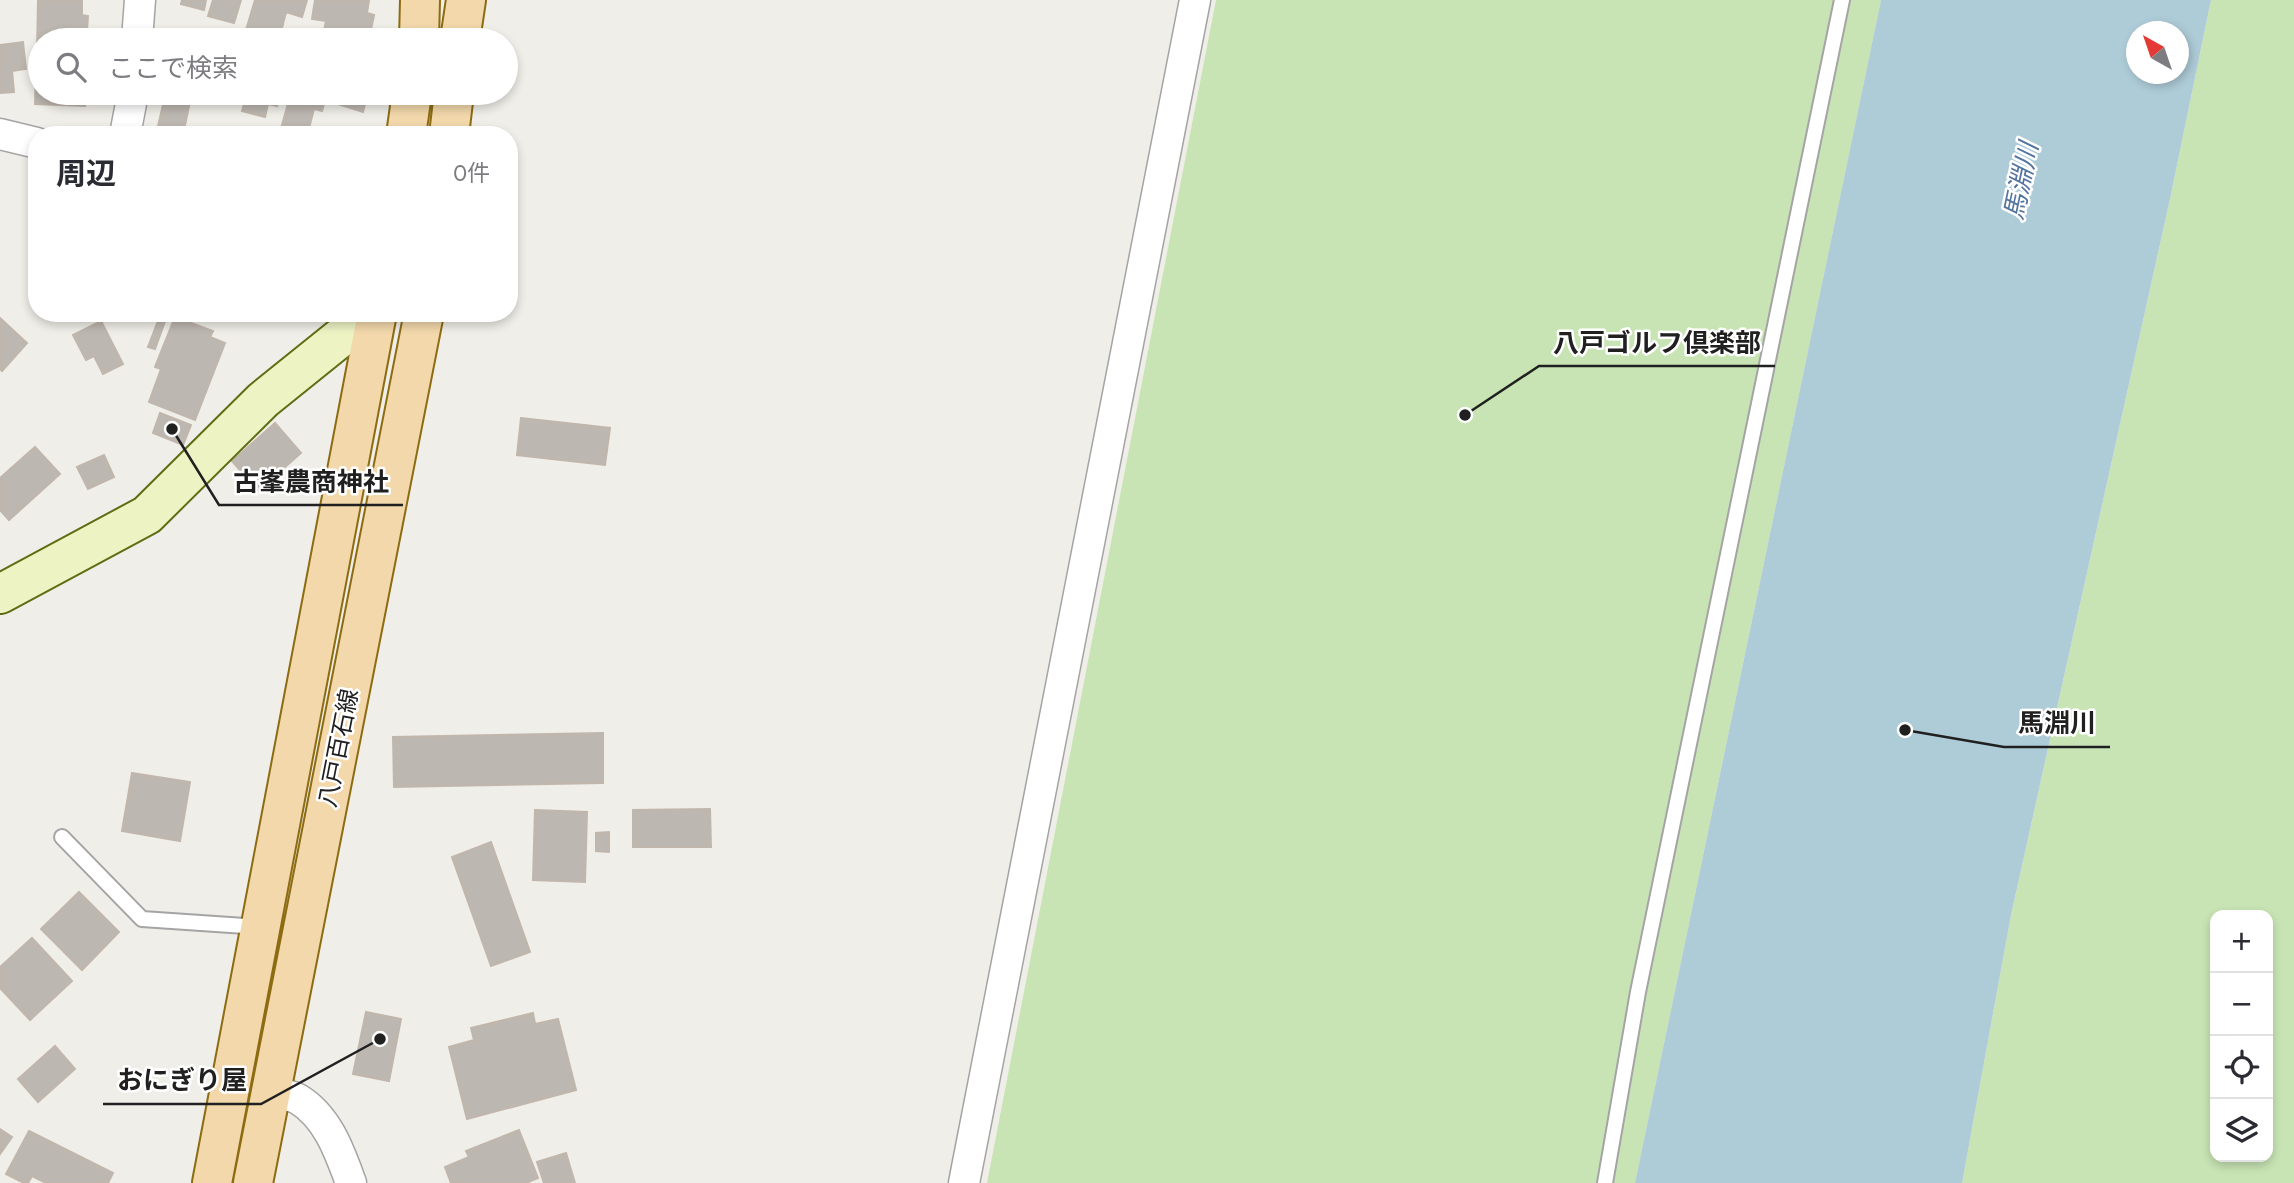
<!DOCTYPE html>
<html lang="ja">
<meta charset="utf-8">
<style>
:root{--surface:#fff;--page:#f2f2f3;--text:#2b2b33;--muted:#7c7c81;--line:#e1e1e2}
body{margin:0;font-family:Jost,"Noto Sans JP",sans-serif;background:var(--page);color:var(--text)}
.controls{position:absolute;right:21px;bottom:21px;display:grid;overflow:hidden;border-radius:14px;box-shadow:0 4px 10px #0003}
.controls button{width:63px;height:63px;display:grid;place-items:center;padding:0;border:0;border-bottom:2px solid var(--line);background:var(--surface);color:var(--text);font:35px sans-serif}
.compass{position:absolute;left:2126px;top:21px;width:63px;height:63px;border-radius:50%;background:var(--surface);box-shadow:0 4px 10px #0003;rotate:320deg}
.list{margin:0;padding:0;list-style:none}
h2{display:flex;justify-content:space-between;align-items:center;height:91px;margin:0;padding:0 28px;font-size:30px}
h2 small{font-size:23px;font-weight:400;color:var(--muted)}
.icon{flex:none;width:38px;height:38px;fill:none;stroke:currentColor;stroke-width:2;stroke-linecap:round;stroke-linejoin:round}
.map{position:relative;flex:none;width:2294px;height:1183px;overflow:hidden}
.search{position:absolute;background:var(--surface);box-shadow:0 4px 10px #0003;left:28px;top:28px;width:490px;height:77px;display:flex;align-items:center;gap:18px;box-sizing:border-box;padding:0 24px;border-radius:38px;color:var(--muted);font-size:26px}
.panel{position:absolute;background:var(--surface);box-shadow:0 4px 10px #0003;left:28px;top:126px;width:490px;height:196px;border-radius:28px}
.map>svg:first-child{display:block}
</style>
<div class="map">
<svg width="2294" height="1183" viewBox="0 0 2294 1183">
<rect width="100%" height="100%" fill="#f0eee8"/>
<path fill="#c8e4b4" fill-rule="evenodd" d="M1216,0H1881L1635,1183H987Z
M2211,0H2294V1183H1962L2011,915L2170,199ZM2215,915H2268V1157H2215Z"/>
<path fill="#aeccd8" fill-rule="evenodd" d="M1881,0H2211L2170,199L2011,915L1962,1183H1635ZM2136,32H2178V74H2136Z"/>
<path fill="#bdb7b1" stroke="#c0b6ac" stroke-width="2" d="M38,0H82V15L88,16L87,31H91V40H40V51H37Z
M182,0H206L204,10L181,4Z
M213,0H241L234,23L208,16Z
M255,0H307L302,17L286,12L279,40L246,30Z
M315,0H369L367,13L374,15L369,40H322L326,21L312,19Z
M182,30L210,36L209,40H180Z
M23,42L26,69L12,71L14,92L0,93V45Z
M36,64H40V93H85V106L35,104Z
M247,93H281L277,106L268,104L265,117L242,111Z
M291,93H327L322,111L314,109L308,132L282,125Z
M338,93H368L363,112L335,103Z
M165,96L190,101L183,135H156Z
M161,313H168L155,349L148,347Z
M175,317L213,331L210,337L225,343L195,420L149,402L161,369L155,367Z
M0,318L27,343L2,371L0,369Z
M101,321L123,364L103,374L94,356L86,360L73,335Z
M160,413L191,425L183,445L153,433Z
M521,418L610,428L605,465L517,455Z
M275,423L301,453L258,491L232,461Z
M35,447L60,474L9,520L0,510V478Z
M104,455L114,477L88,489L77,467Z
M603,733V783L394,787L393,737Z
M132,773L190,782L180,841L122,831Z
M710,809L711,847H633V810Z
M535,810L587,812L585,882L533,880Z
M609,832V852L596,851V833Z
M491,842L530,952L491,966L452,857Z
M79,892L119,932L82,970L41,929Z
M32,938L72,981L30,1020L0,988V967Z
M366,1012L401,1019L389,1081L353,1074Z
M533,1013L535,1024L558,1019L576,1090L467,1119L449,1047L474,1040L471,1028Z
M55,1046L75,1069L38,1102L18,1079Z
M0,1129L12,1137L0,1154Z
M519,1130L538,1178L526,1183H451L445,1167L469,1157L466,1151Z
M29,1131L113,1173L108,1183H46L32,1176L28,1183H24L6,1174Z
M566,1153L575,1183H544L537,1162Z"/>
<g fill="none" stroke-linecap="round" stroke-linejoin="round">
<defs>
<path id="lane" d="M62,837L142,919L259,927
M1605,1183L1638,992L1842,0"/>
<path id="street" d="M137,40L140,0
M0,134L37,143
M125,135L133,93
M271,1092C280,1094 291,1095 298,1099C328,1117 340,1153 351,1183
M964,1183L1195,0"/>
<path id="secondary" d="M0,594L147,515L263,400L371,313"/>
<path id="primary" d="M419,40L420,0
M460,40L466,0
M406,135L412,93
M449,135L454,93
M212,1183L377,313
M253,1183L424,313"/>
</defs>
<use href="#lane" stroke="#a4a4a4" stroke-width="18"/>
<use href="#street" stroke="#a4a4a4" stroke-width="33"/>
<use href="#secondary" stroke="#5d6d12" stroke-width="42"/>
<use href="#primary" stroke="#8c6b11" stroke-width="42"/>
<use href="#lane" stroke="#fff" stroke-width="14"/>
<use href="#street" stroke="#fff" stroke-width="30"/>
<use href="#secondary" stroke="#edf3c3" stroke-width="38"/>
<use href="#primary" stroke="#f2d8ab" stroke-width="38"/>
</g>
<g text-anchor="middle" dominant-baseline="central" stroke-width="5" stroke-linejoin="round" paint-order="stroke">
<g font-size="24" fill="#202020" stroke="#fff">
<text transform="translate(338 748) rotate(-79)">八戸百石線</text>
</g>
<g font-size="26" font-style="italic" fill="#54749f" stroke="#fff">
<text transform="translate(2021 181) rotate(-78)">馬淵川</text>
</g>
</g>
<path fill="none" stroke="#202020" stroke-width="2.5" d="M1465 415L1539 366H1775M172 429L219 505H403M1905 730L2004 747H2110M380 1039L261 1104H103"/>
<g fill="#202020" stroke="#fff" stroke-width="2.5">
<circle cx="1465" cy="415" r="7"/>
<circle cx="172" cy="429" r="7"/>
<circle cx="1905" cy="730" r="7"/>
<circle cx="380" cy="1039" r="7"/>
</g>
<g font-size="26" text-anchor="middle" font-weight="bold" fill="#202020" stroke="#fff" stroke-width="5" stroke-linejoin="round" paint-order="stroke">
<text x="1657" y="352">八戸ゴルフ倶楽部</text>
<text x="311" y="491">古峯農商神社</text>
<text x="2057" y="732">馬淵川</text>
<text x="182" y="1089">おにぎり屋</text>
</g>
</svg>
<div class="controls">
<button>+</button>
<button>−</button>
<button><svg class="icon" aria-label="locate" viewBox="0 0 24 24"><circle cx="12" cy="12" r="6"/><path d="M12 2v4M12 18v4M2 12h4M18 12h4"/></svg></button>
<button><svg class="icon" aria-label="layers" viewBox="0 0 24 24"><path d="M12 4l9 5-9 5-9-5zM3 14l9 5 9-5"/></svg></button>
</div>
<svg class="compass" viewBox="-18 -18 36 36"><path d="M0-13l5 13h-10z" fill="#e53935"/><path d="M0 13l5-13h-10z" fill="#7c7c81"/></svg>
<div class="search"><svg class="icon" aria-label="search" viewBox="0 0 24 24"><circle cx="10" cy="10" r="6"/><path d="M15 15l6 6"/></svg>ここで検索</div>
<section class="panel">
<h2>周辺<small>0件</small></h2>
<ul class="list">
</ul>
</section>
</div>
